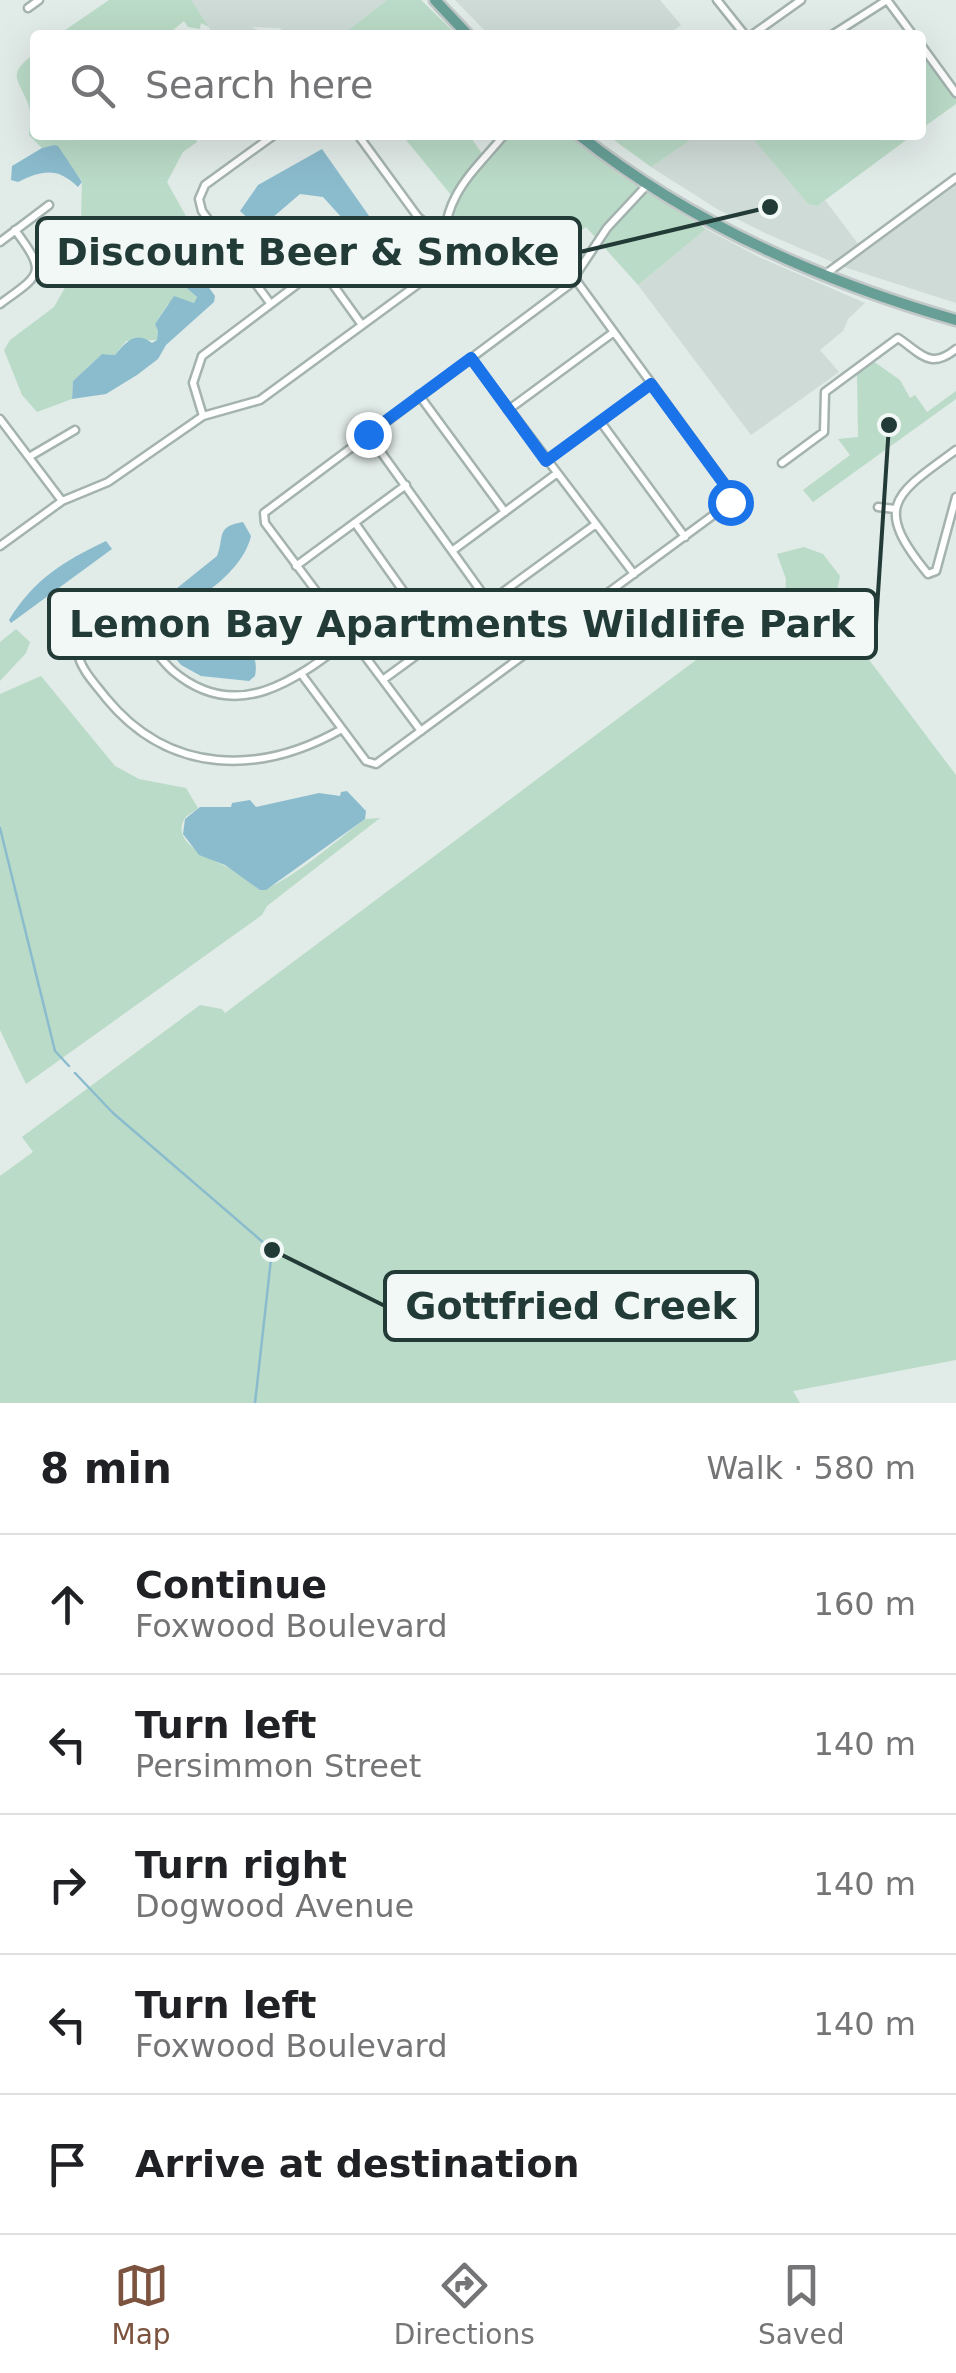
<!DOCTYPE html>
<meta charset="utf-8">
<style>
:root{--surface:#fff;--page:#f6f6f6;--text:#202124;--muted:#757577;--line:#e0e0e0;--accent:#7c533e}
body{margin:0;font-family:"DejaVu Sans",sans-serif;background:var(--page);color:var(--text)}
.stop{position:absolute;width:30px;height:30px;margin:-22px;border:8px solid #1a73e8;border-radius:50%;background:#fff}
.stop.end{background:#1a73e8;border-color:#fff;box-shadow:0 2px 10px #0008}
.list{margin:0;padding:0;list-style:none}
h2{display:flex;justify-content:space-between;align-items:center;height:130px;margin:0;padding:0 40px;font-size:42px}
h2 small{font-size:32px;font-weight:400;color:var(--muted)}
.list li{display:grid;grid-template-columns:65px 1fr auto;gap:30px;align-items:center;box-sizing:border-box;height:140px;padding:0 40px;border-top:2px solid var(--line)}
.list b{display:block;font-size:38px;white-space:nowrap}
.list p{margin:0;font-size:32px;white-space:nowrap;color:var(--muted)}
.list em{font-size:32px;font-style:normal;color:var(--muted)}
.icon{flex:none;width:55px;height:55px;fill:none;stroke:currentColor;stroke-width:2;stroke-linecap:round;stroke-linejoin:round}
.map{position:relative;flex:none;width:956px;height:1403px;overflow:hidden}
.search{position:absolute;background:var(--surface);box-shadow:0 10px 40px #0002;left:30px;right:30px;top:30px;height:110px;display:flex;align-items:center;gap:25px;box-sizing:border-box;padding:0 35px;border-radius:10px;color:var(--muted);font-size:38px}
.sheet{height:830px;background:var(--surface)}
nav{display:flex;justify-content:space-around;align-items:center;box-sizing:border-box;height:140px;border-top:2px solid var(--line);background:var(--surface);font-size:28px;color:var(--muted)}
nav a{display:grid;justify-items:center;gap:5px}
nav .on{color:var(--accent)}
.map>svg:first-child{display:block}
</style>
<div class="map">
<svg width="956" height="1403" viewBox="0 0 956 1403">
<rect width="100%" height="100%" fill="#e1ebe8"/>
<path fill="#cfdbd7" d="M191,0H387L342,35H287L280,28L251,27L269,35H214Z
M455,0H660L681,25L667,35H489Z
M698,135H751L808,204L817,206L825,200L859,245L956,174V303L844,267L767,234L717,209L651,167Z
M706,229L759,257L865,303L848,319L843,331L820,350L839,372L751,435L638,285Z"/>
<path fill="#badbc7" d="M109,0H191L209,27L201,23L200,29L188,27L184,21L167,35H58Z
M387,0H421L457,35H342Z
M921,52L956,97V104L921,129Z
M35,53V135H194L197,142L183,152L167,182L187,218V237L192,264H187L183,285L197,297L194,303L185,300L168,304L155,324L158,331L157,340L126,341L115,355L102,354L73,381L72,399L37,412L22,395L4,350L10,340L54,307L71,277L69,258L81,220L82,181L54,145L42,148L29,135C30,124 32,111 27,101C16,76 8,74 35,53Z
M402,135H469L488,162L511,135H567L620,175L706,229L638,285L586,227C556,248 520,284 482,286C474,287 468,283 459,285L445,271L456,201Z
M607,135H698L651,167Z
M762,135H913L817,206L808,204L755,141Z
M873,361L900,380L910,398L915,395L927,412L956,391V399L813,502L803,490L850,455L838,439L858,437L857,374Z
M804,547L823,554L840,576L837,591L839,620L956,775V1360L793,1391L800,1403H0V1176L33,1152L22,1137L200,1005L222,1009L225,1013L728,636L785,601L786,579L777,554Z
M16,629L30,642L26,653L0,681V642Z
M41,676L115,766L139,779L186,788L198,808C194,812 188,814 185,818C169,843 213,859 227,867C239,873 249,882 260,890C285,886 342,836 365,819L380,818L267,906L262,915L26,1084L0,1030V694Z"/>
<path fill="#8bbcce" d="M54,145L58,146L82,182L78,187C58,167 42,170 18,182L11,180L12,166L42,148Z
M322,149L393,250C390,261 377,269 366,270L342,237L343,219L323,197L300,194L272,218L288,246L278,252C262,242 254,222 240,211L258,185Z
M187,264H192L215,296L214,302L166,345L158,359L137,375L106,394L72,399L73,381L102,354L115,355C126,342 135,330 152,343L157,340L158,331L155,324L174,296L194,303L197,297L176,279L177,273Z
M243,522L251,536C246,557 229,575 212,588L209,603C224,626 262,643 255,676L249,681L201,676L181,665L141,617L217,556C225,536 215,527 243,522Z
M106,541L112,549L11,623L9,620C34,579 64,561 106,541Z
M347,791L366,811L365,819L266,890H260L225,865L199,855L183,834L185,819L200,807H231L232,803L250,800L256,807L319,793L340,796L341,792Z"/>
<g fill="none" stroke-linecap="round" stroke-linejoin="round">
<path stroke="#8bbcce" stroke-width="2.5" d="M0,828L55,1051L69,1066
M75,1073L113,1113L272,1250L255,1403"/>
<defs>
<path id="minor" d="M717,0L745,35
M887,0L913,35
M28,8L39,0
M752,35L801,0
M832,35L887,0
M921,45L956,93
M358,135L418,217L427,224L444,229
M310,241L313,257L362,325
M0,242L49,205
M823,276L956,178
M270,303L202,211L199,199L205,185L274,135
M0,304C41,274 48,274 15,230
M471,359L634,574
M419,395L505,512
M508,410L614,332
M203,416L193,383L202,356L320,267
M0,419L62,501
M600,421L685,537
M368,434L526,654
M956,450C894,495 872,506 928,574L936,571L956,497
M29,457L75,430
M546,461L651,384
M782,463L824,432L825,392L898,338C922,354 930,370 956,349
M878,507L895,509
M355,523L438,640
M0,546L62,501L108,482L203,416L260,400L425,279C447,255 440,225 455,198C466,175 488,155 504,135
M452,551L556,474
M296,566L406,485
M302,675L366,761L376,764L731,502L730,491L573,276
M384,679L596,524
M342,729C261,775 170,776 106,698C97,686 80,669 78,653L120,620L127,619C146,632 155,656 173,671C238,726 298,678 352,637
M421,731L265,523L264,513L569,285L607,228L648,184"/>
<path id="primary" d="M435,0L468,35
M579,135C690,223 820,281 956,320"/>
</defs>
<use href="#minor" stroke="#a4b3af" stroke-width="11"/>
<use href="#primary" stroke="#c1c8c7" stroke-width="15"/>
<use href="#minor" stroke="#fff" stroke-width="6"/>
<use href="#primary" stroke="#679f97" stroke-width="10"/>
</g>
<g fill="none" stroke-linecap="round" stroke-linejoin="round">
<path stroke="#1a73e8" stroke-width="12" d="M368,434L471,358L546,461L651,384L730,492V502"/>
</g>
<path fill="none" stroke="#223b37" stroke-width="4" d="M770 207L580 252M889 425L876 624M272 1250L385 1306"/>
<g fill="#223b37" stroke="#f1f8f5" stroke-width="4">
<circle cx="770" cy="207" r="10"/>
<circle cx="889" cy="425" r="10"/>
<circle cx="272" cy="1250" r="10"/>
</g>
<g fill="#f1f8f5" stroke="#223b37" stroke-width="4">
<rect x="37" y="218" width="543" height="68" rx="10"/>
<rect x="49" y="590" width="827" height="68" rx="10"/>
<rect x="385" y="1272" width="372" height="68" rx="10"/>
</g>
<g font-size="38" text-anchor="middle" font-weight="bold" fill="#223b37">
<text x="308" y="265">Discount Beer &amp; Smoke</text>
<text x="462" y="637">Lemon Bay Apartments Wildlife Park</text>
<text x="571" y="1319">Gottfried Creek</text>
</g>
</svg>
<div class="stop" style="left:730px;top:502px"></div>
<div class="stop end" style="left:368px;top:434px"></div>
<div class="search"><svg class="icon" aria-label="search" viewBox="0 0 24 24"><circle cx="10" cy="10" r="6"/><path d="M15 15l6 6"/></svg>Search here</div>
</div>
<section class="sheet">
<h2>8 min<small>Walk · 580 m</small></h2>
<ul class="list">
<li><svg class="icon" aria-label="ahead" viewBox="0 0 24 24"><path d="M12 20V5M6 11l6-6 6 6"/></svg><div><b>Continue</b><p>Foxwood Boulevard</p></div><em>160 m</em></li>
<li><svg class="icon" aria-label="left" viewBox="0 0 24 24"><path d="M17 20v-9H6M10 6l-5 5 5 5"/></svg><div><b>Turn left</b><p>Persimmon Street</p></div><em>140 m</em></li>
<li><svg class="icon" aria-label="right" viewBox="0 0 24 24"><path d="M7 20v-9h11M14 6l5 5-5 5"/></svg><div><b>Turn right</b><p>Dogwood Avenue</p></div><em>140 m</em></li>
<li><svg class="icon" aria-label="left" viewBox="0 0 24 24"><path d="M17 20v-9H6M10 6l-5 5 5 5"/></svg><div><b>Turn left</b><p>Foxwood Boulevard</p></div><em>140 m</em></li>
<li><svg class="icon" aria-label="arrive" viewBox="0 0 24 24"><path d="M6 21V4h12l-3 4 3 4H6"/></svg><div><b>Arrive at destination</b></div></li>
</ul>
</section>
<nav>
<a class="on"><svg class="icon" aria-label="map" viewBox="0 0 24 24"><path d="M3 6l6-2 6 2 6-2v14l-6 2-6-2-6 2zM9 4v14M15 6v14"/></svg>Map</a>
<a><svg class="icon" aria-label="directions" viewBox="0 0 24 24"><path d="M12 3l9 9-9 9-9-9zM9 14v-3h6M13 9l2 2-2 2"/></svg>Directions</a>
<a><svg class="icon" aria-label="saved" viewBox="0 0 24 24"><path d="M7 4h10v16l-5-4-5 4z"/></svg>Saved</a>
</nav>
